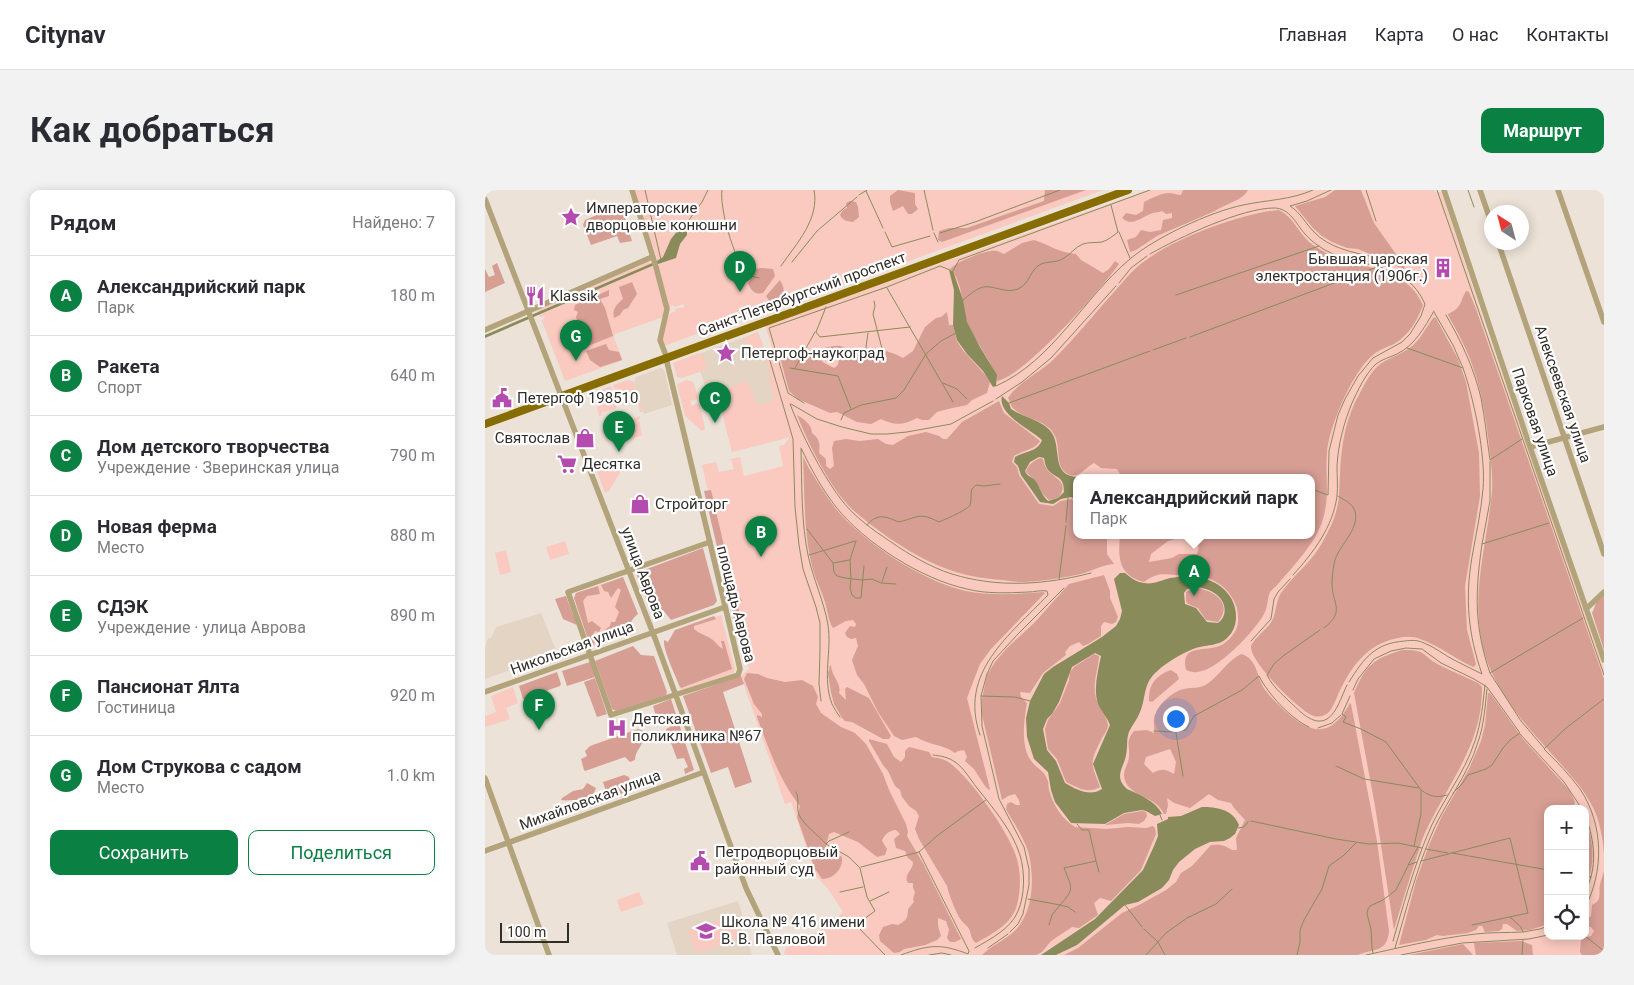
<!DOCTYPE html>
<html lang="ru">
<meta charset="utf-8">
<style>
:root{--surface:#fff;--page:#f2f2f3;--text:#2b2b33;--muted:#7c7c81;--line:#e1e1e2;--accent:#0b8043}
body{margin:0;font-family:Roboto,sans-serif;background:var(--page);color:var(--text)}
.controls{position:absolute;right:15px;bottom:15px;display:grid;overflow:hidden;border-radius:10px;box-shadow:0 2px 12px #0003}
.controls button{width:45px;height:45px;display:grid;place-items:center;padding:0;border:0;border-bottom:1px solid var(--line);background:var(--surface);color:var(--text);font:25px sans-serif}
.compass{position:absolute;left:999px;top:15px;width:45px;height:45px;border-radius:50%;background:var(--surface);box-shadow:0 2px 12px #0003;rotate:324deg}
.scale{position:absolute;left:15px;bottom:12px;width:69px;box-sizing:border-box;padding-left:5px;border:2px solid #312d29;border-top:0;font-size:14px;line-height:18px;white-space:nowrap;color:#312d29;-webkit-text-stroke:4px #fff;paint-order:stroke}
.you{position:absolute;left:690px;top:528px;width:18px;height:18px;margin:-12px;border:4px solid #fff;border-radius:50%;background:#1a73e8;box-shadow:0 0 0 8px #1a73e833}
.badge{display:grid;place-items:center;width:32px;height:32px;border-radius:50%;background:var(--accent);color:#fff;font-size:16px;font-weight:700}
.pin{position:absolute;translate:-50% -41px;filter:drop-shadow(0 1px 2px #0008)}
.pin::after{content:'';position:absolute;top:26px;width:18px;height:15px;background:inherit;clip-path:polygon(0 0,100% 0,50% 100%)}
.popup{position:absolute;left:588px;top:284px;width:242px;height:65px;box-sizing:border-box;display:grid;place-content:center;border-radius:10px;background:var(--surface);filter:drop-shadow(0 1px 4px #0005);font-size:16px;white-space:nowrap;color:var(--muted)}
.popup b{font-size:19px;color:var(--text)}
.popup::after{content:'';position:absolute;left:50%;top:100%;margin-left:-10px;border:10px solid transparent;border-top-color:var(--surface)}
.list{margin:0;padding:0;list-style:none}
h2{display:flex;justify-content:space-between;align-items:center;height:65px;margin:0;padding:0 20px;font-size:21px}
h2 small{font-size:16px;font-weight:400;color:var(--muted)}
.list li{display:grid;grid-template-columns:32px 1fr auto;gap:15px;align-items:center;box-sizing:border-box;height:80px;padding:0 20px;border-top:1px solid var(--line)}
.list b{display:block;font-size:19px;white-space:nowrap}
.list p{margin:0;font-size:16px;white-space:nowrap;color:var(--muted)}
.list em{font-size:16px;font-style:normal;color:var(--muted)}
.actions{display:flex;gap:10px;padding:15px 20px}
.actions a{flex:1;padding:11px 0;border:1px solid var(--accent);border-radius:10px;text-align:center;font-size:18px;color:var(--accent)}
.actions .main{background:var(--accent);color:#fff}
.icon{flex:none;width:28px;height:28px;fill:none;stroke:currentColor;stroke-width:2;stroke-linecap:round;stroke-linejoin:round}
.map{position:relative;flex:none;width:1119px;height:765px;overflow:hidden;border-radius:10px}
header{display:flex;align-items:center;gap:30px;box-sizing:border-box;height:70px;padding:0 25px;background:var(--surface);border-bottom:1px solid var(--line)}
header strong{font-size:24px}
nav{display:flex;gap:28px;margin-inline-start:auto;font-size:18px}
.intro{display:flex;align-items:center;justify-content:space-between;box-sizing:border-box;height:120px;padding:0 30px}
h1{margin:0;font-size:35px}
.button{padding:12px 22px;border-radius:10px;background:var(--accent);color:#fff;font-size:18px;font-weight:700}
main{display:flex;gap:30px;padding:0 30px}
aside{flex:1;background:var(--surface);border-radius:10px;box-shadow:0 2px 12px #0003}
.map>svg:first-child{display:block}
</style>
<header>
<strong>Citynav</strong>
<nav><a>Главная</a><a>Карта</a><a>О нас</a><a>Контакты</a></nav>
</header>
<div class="intro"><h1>Как добраться</h1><a class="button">Маршрут</a></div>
<main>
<aside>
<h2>Рядом<small>Найдено: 7</small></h2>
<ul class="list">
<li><span class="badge">A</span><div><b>Александрийский парк</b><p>Парк</p></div><em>180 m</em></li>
<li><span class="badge">B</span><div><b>Ракета</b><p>Спорт</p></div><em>640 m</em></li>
<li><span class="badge">C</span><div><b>Дом детского творчества</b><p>Учреждение · Зверинская улица</p></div><em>790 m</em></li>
<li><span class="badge">D</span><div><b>Новая ферма</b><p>Место</p></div><em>880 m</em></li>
<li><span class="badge">E</span><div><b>СДЭК</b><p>Учреждение · улица Аврова</p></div><em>890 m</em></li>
<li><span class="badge">F</span><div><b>Пансионат Ялта</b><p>Гостиница</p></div><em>920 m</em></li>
<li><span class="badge">G</span><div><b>Дом Струкова с садом</b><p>Место</p></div><em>1.0 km</em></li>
</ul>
<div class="actions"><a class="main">Сохранить</a><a>Поделиться</a></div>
</aside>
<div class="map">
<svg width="1119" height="765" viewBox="0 0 1119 765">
<rect width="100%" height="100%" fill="#ece2d7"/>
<path fill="#e3d4c4" d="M273,142L306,247L247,262L235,214L226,212L215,181L195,171Z
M175,178H177L180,182L187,215L159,224L149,192L151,187Z
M56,423L72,463L0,489V458L3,448H6L11,437Z
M253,711L257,724L254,735L263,752L267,765H192L182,733Z"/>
<path fill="#fac9c0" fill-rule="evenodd" d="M149,0H618L375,89L335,102L332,103L330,100L179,156L177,150L183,126L186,123L191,121L190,119L200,117L198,114L190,117L188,115L184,118L173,80L174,75Z
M663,0H949L950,2H957L1001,138L1119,479V765H300L299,763L301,758L339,738L358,722L343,699L331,686L306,612L300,614L256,486L264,479L217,275L231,272L234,282L249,279L246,269L255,267L259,286L298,276L294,256L299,255L305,247L247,262L235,214L226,212L222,202L233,198L237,201L261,191L263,192L271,214L276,213L277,215L286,212V210L290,209L284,190L286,185L280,168L275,164L283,161L284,171L291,169L281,139L282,135ZM592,287H826V345H592ZM1063,619H1100V746H1063Z
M164,71L166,74L53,123L52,120Z
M167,76L170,80L181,118L178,127L130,144L129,148L138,170L80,191L57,131L60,126L55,127L54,125Z
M273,142L279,158L267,163L266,160L263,161L259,150L262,149L261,147Z
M214,163L215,166L218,165L222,176L219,177L220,180L197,188L192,187L188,173Z
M144,190L149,192L158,221L157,222H155L153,212L138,216L137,213L135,214L128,195Z
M202,190L208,192L213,206L212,209L205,211L207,216L212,213L215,215L220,239L217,241L200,226L192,194Z
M126,196L133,215H131L132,218L116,223L117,225L114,226L112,217L117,214L114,206L107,209L105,204Z
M155,226L154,230L150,232L154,231L157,244L154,243L158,245L145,249L143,248L146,246L142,247L138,234L143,235L138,232Z
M117,269L136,281L124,301L120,303L108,271Z
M80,351L84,364L65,370L61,357Z
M21,360L26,382L15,385L10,363Z
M138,387L153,424C146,429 144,435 144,444L110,457L105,455L89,408L91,403Z
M236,425L250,479L249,483L196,501L181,460L189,454L190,441Z
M28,497L33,513L21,518L25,529L0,537V524L1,526L11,522L6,506Z
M154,702L159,714L136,722L132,710Z
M248,725L256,747L219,761H211L203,741Z"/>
<path fill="#d79e94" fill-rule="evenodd" d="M413,0L430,3V14L433,19L427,24H423L418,16L408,21L405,12V6Z
M560,0H601L457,52L453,50L454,41L464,38H482L559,11Z
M698,0H763C757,11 740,14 730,21L672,46L651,60L645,62L642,50L651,47L656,40L665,42L676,40L678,30L687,28V23L681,24L677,21C673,23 669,22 665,24C655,28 647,37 637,28L641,23L651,25L658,21L659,12C667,8 674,4 683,3C688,3 691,5 696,5Z
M850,0H876L889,33L920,77L919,79H917L906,73L896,70L890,66L873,59L862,58L847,52L837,46L828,38L810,16L840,7Z
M365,11L371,12L373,17L374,27L368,32C362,31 358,31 355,25L358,20L362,18L361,13Z
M133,16L137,18L147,51L135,53L132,46L106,55L98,35L100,30Z
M794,20C808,27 812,40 823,51C826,54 831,57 836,60C870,81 920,73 938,115C932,131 924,145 909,154C902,157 894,160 889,164C879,172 872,184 866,194C856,213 844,241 842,262C840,284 845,307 838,329C830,354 810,374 793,394C791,397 787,399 785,402C782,409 783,417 779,424C770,441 732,481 712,482C709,483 704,481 701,480C695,454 719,462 734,456C741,454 750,444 752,437C754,432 753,424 752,418C745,396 725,385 702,383C699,383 695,385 691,385C676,384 672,383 659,392C633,385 633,367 635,345H826V287H637L632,279L616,278L609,273C601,277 594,288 585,285C569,279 576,258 570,246C561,228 540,231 528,218C526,216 525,211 523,208C531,194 557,181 569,169C591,147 610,123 630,101C637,93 643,85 651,78C681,51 753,24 794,20ZM694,348L703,350L714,357L712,364H694L687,368L664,372L666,364L683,351Z
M549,50C565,55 572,62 591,64L596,70L618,83L624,79L630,71L634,74C616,99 540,186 512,191C512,180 488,147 482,133C476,117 479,92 465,79C471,72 502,59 511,61C514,61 516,63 519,64L537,53Z
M12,73L20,93L0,102V79L4,87L10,85L7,76Z
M277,78L288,79L290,86L278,103C269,105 266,100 263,93L268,87L270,79Z
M295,90L298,96L300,108L287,115L281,106Z
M147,92L152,104L143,118L138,120L135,125L129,128C127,119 131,115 138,109L134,97Z
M124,100V106L115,109L120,118L128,146L98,158L94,154L90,145L93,143L100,146L104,142L94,136L91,127L93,122L89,120L90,115Z
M981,101L984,102L991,119L1119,489V664C1118,649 1115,633 1109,619C1098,597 1081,580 1065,562C1039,534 1010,500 999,462C985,411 1000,362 1006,311C1009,292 1006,273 1004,254C1001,229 997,204 989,180C983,161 973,143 963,125V124C978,117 974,113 981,101Z
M462,122L464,135H468C470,140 470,146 472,151C480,166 496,177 505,192L502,203L487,210L482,215L463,219L452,222L444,230H437L432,228C419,235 409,236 396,229L386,234L372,232L352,222L345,223L313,209L304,201L296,171L304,162L311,160L325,161L339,173L349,178L353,175L354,169L340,168L335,164L338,158C354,155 356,153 369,165L383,161L388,163L401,161L410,164L418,168L428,161L440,137L451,128L456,127Z
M949,127L951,128L973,169L981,192L994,263L995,306L980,396L982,440L991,474L989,477L986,476C969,468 953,455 935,449C926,445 915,447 905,450C878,458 863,482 852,507C850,512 848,516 845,521C835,531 825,526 816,518C804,509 766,472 766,457C766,452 781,439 785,434C792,425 790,412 796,403C808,385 827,372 837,353C843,342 849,331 852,318C855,307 854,296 855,284C856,255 861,226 876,201C880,193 886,182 893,176C900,169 916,165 926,157C936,149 941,137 949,127Z
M121,154L124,160L134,162L137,170L115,177L105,170L101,161Z
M514,211L519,223L555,251C550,260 538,260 529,266L527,272L532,277L534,285L554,314L568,316L576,311L587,309L591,314L592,345H622V364L629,374C617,375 607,381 596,384C578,388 558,391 539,392C532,392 524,391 517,390C471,387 442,373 404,348C392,339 379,330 368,320C345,298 324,255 312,225C319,229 327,235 327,243C335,249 335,254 334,263L341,269V276L345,279L349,276L347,258L349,251L361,249L375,251L393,249L401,254L408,255L423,246L441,242L454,246L458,249H462L477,232Z
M318,267C321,271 322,276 325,280C333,293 341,306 350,318C379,353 437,391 481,401C506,406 533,404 558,402L560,403L506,459L495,474L482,508L505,599L504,600L500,596L489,579L480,571L482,567L479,560L473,561L470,563C458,554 443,555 431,547L417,550L409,546L393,522L379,494L372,485L367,470L373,456L371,448L366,449L362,447L360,443L365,436L370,437L371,434L368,430L361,431L348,438C343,431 343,421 340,412C337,402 332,393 329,383C318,346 320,305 318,267Z
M555,268L558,269C559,273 560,277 563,281C571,289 585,293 573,308L564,310L557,303L549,289L541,282C543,275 548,271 555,268Z
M226,300L251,407H255L257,411L252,413L256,428L249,430L219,301Z
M218,358L232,411L229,415L186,430L178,420L168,419L164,417L151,383Z
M619,385L625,401V408L633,427L631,432L627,434L619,432L616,436V446L603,454L598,456L594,452L585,456L580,462L581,465L558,483L545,503L535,502L536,507L542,513C539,530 535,558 547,572C552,579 559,580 562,589C564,592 563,596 564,600C568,615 577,629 590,637L621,639L643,637L661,638L668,636L670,638L671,644L656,680L626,711L615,708L609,713L613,725L594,738L587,737L566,751L557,762L551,765H497C509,753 527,748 536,733C549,714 549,682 543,661C538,646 528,632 521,619L522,614L526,612L531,615H535L534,610L530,604L523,606L517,610L497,525V509L502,485L510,472L522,458L550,432L584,394Z
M138,387L153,424C146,429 144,435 144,444L122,452L116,443L125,436L126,432H130L134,422L130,417L136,400L133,398L126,408L123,402L119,401L116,395Z
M113,396L115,404L102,406L98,411L103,433L107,431L116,438L114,442L110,441L106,448L110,452L107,456L105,455L89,408L91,403Z
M709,398C728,399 749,413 733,432L721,430L713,418L703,414L701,411V402Z
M1119,405V460L1107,423L1112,411Z
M81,406L92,435L78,429L70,409Z
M229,426L231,429L209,436V439C216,445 223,446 228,450C232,454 234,457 238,459L236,451H239L247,479L196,498L194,495C190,484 178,461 179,450L183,452L190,440Z
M148,456L156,465L169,466L182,502L181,505L131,521L127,519L110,471Z
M917,460C942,459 937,466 956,476C968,482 981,487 993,493L997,497C998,555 962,594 939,645C936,652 935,659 932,666C924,691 916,715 909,740L890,616L869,503C881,475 888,469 917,460Z
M609,464L614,466C613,481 607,493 611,508C613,517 623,527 623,536C622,541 618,546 616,550C604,574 606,573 615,597C603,604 593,598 581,592L572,569L563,559L560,539L563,530L575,513L584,490L585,482L589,477Z
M756,464C774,469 771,489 781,501C787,509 794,515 800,521C827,546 847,547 865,513L866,514L892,651L904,741C902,763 889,758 873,765H579L593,758L637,723L656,714L681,700L691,692L696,683L707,676L726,655C735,654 740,655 747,660H752L751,648L760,630L749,618L746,613L733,610L724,604L705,618L689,613L682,608L683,615L681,624H679C670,604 640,607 639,585C639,578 644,573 644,566C645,555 640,552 649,541L662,540L669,543C670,538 668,533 669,528C672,516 687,501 699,499C707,497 715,499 722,494C735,485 742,471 756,464ZM685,559L691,572L689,584C680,579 677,578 668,583L659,574L661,567Z
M105,472L110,487L82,496L77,481Z
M345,475L346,476C347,487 357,494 354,503L361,510L360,499L362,497L384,508L406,546L404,549H398L367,532L360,531L357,528L349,514L346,502L343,484Z
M686,480L692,484L694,489L667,512L664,511C663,495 671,485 686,480Z
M72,482L76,494L75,496L38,509L34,496Z
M262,483L273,484L282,488L300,492L317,490L328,496L333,507L331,514L336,523L356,537L370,543L381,554L398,584L404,600L421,634L423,642L422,646L439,675L476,749L470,752H465L462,748L464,740L461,731L453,728V736L456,746L452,750L440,755L419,759L415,762L409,763L395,751L394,745L398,737L407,734L413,735C421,731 423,728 423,719L429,712L428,709L430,702L428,698V693H423C418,684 428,681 428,672L423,668L420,661L411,658L409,649L415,644L411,640C404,640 399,645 397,651L402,659L400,665L392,667L373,652L349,642L344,644L340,660L334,661L333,667H338L342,663L352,664L357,667C358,679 349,689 337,689L330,679L312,627L315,616C294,590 284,559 272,527V525L277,527V524L269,514L259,489Z
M256,486L259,494L238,502L267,592L250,598L243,577L226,583L198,506Z
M110,488L122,524L112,527L99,492Z
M1003,503H1005L1008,507L1038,549L1085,601L1090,612L1089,617L1091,619H1063V734L1045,740L1032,741L1022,734H1018L1017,739L1014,741L1000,742L997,736H994L991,740L983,743L958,746L952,745L941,750L914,755L931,691L944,655L957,626L984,579L996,551L1000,535Z
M186,509L209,580L200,584L199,579L203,577L199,568L192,569L181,539L187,536L184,527L172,530L168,516Z
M153,539L158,541C161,556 150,558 150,570L145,572L140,567L100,581L99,580L96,569L102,566L100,561L105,556Z
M384,549L402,554L409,567L416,572L420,567V561L424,557L444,562L447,567C454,568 459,569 465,573C486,589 523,641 531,666C536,680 536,700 532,715C527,734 507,744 491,753C485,748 487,745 484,739C483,736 478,733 476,730C471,723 464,705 462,696L434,649L430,639L434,626L431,621L424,616L417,607L415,600L410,596L403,581L398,575L384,551Z
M139,585L144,587L147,600L123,608L118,592Z
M102,593L111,598C108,609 100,610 90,610C85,610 82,611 76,610L77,608L88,601L98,599Z
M657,621L661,622L662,626L659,631L654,634L643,633L620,635L639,624Z
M1100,629C1110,655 1110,674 1100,699Z
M1119,681V765H1097L1095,762L1096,748L1106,746L1109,741L1106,737H1100V730L1106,726L1107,715C1118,710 1113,704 1115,694C1116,690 1118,685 1119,681Z
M1036,751L1047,755L1048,765H991L989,753Z
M978,754L988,765H924Z"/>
<path fill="#898c5a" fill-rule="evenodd" d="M198,34L202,37V45L195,54L191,68L167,76L0,148V145L172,71L178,67L186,49Z
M464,80L468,81L478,110L482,132L495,157L512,185L511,196L508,197L498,181L482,164L472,150L468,135L469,100Z
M517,206L524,213L526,219C539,228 563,231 569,247C575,262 568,286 592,287L591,310L586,307L576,309L568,314L555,312L536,285L533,276L529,272L530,267C540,261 553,262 557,250C545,239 512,224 517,206ZM554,267L559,268C560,272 560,276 563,280C571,289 579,285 579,302L573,308L563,311C556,305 555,296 549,289C545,286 542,286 540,281L545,272Z
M635,383H640C646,388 651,392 659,393C668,395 677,390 685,388C705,384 732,387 744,405C753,417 754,436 743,447C734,457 720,454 708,459C694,465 670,478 663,493C659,502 659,513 655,522C652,530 647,535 644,542C641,550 643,557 641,565C639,578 628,586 642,599C655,605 671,611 677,624L670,626L661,621L657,620L639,623L620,634L586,633L570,612L566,600L563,582L549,569L542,547L541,528L545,511L559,484L568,477L617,447L631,436L635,429L637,421L629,389ZM712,397C719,398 726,400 732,405C741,412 743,426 733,433L722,432L711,418L700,414L699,403L702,399ZM610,463L616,466C613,482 608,498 613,514C616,521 622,527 625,535L608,574L617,599C605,607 592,600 580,593L571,571L562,560L558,539L562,529L567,524L574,512L587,477Z
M717,617C731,617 748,619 754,635L750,644L745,648L739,651L725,652L710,659L694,672L688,680L684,690L677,698L653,712L640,715L592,755L571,765H556L610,729L658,680L669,656L673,646L672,634L683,629V627L696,626Z"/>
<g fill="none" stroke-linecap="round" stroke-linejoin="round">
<path stroke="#898c5a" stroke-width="1" d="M160,0L176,70
M237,0C234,17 249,69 261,82C264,86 270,87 274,88
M439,0L448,40
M846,0L822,11L805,16C816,23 820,33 829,42C844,58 867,62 888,67
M881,0L891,31
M952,0L1119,485
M983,0L989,17
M381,1L398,38
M374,5L382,0
M201,34L217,12L223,0
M400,42L407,57L445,46
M634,42L645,68
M449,43L453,52
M455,43L490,32L575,0
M665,64C695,47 757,18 789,18C805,18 811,34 820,44C825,50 833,56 840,60C877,80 920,69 940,114L936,126L925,144L917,152L888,168L873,186L860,209L853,225L844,261L843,305L826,299
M307,72L332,41L372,7
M296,76C311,54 335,29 329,0
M468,81L474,70L665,0
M634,93L646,78L662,66
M402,98L468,212
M691,105L834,56
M478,110C484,105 491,99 498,97C509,95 521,104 533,99C545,94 545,79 556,74C564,71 572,73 579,68C586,64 590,57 598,54C604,52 610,53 617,52C623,50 628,46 633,42L626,15
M389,111L390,116L388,124L400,170
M341,117L331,142L335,147L425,137
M961,125C976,151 989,178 996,208C1000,228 1002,250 1005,270L1037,249
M383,143L381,157L383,165
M705,147L892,77
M922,158L978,178L968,155L949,122
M668,160L701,148
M284,163L283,164L308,249L310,317L314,355L318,379L331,417L335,433V461L334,494L336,511
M305,178L353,186L366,219
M310,178L330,142
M458,193L472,199L482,209
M511,196C569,170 598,108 645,69C671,47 725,22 758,15C781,10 806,10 828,0
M511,209L537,192L566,168L631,96
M319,213L303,203L284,138L402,97L455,76L465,80
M524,213L665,161
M305,214C318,247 334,279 355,308C368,326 388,340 406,352C425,365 445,377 467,384C512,398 560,395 606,383
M306,214L332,229L357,237L386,244H402L422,242L466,234L508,211
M356,230L359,223L376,215L411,208L419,200L441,164L456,151L471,143
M316,258C326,279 337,299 351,317C380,353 436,389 482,399C501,404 523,403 543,402C549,402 555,400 562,401L563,405C525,445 473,482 495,545
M316,259C317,294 316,331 323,365C328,389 339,411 343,435C347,461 337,488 347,514C349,518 352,523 355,527
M1005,271V311L997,354L1064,333
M581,332L583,308
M382,335C393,322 401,327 414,332C434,327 434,322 454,332C459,330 484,319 485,315C487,310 485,304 487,299L491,295L499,296L515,294
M322,339L348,373L349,382L352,386L360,388L377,390L387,389L396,393L411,394
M371,351L365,370L366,389L365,398L367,405L371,408H376L379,376
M997,354C990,403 989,436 1005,483L1098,428
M324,365L370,351
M349,373L364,370
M808,385C828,363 848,337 852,306C853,296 852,286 852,276C853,255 859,232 867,213C873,200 881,183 891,174C897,169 906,167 912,164C930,155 939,138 949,121
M574,389L581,336
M397,392L402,377
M839,438C861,421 847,414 847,393C847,387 848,380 849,374C852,356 875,341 870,321C867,313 859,310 853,306
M835,440L798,466L789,474L782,485C788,497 796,503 805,512C814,520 828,537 842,529C852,523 857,505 862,495
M766,451L786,429L789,409L793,402L805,389
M1005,483L1036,531L1059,558
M864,492C879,468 890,453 920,451C926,450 933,450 939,453C950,457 959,465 969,470C978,475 988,479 997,484C983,444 980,408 987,367C991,344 996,322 998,299C1001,266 989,209 978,178
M868,500L873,489L889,469L906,461L921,458L937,459L956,473L989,489L1002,497L1035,543L1025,550L1018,558L1007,575L1001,579L983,585L977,594L968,603
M496,506L497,536L514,609L539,657L544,679V695L538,724L533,734L525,742
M865,506L857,524L861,527L858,532L876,539L901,552L936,600C946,607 951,608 962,605
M529,507L496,506L502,484L508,471L533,444L579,398
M530,507L545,511
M833,538L847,533L856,525
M669,541L691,542L701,540L709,526L757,500L774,486C783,504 806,529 824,537
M691,543L698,586
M1035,544L1079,592L1097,619
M448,565C456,566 463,567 470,572C479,578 485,589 492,598C508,618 527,640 535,665C540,682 540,705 533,721C526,739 505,749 490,758
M851,576L879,589L934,598
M311,602C315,609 311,617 314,625C320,636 333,645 341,654
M675,625L677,630
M1100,625C1110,651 1113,677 1100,702
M766,631L851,649L884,654L913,653L937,658
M753,638L759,637L763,632
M364,642L344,651L341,654L364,667L375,678L382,707L390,721L371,735L400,765
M929,656L936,624V601
M941,659L963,663
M967,663L1063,680
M611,671L614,682
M936,671L1025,648L1043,723L987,735
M932,672L923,675L933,657
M376,677L434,662L453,645L501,610
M1100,686L1106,687
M355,702L378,697
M543,709L575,715C590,698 587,699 579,678L611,671L604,640H597L592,634
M385,711L404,702
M640,715L657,737
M1100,718C1119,681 1119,635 1095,599C1085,585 1072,572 1059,559L1081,538L1119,509
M1025,727L1036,737L1038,742L1055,739L1063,736
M564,735L567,725L575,715L583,717L590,722
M659,739L673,752L680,765
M1100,746L1119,761
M908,751C918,716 928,680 942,646C955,613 979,585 990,551C996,533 998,514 1000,495
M503,758L523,744
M910,758C921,721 930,684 945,648C958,615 983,586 993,552C999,535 1000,517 1002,499
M888,763L887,758L886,739L882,724L883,719L885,716L898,710L911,700L923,676
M416,765C443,755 455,753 483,764L484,761L434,662
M444,765L457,763L466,765
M661,765L681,743L702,728L731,714L747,699
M812,765L815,752V740L819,730L837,699L844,676L858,666L871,653
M881,765C918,757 954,748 991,744C1007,742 1022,743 1038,742
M916,765L977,753L1044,749L1063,745
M1037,765L1038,750"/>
<path stroke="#b2a37b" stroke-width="5.5" d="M147,0L171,77L182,119L175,150L180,163
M959,0L1045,257L1119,470
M995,0L1006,32
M1073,0L1119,132
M0,9L171,451L261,698L293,765
M1013,52L1119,364
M0,140L167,67
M181,168L255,479L253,485L126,525L83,402L225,352
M1045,257L1119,237
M1101,419L1119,402
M0,502L240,417
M0,588L64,765
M0,661L219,582"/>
<path stroke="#876c01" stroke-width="8" d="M0,234L643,0"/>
</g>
<defs>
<symbol id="sight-bare" viewBox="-9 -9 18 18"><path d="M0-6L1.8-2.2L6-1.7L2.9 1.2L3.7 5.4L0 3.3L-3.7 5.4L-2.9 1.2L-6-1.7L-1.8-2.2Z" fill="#b44caf" stroke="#fff" stroke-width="2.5" paint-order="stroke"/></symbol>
<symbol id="building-bare" viewBox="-9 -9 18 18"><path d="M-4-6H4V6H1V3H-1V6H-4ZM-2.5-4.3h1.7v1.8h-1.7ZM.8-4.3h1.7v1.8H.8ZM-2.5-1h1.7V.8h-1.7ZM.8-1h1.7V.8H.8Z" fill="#b44caf" stroke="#fff" stroke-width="2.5" paint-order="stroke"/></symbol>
<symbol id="restaurant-bare" viewBox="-9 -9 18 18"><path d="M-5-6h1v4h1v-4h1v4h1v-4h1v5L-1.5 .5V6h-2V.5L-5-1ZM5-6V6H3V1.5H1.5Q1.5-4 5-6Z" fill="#b44caf" stroke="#fff" stroke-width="2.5" paint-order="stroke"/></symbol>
<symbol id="civic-bare" viewBox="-9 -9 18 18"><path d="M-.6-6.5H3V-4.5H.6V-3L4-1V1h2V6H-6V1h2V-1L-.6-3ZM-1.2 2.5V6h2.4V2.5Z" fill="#b44caf" stroke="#fff" stroke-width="2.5" paint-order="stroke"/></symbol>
<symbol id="shop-bare" viewBox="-9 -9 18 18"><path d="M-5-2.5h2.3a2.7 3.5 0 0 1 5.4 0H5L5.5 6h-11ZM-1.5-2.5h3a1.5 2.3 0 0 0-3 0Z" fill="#b44caf" stroke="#fff" stroke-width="2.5" paint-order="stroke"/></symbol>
<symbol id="supermarket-bare" viewBox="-9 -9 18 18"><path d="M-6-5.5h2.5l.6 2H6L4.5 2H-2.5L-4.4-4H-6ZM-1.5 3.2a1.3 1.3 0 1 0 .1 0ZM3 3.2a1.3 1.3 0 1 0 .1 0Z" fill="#b44caf" stroke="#fff" stroke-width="2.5" paint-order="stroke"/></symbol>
<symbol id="hospital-bare" viewBox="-9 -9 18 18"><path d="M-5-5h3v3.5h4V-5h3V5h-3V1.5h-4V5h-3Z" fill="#b44caf" stroke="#fff" stroke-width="2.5" paint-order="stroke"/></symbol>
<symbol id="school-bare" viewBox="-9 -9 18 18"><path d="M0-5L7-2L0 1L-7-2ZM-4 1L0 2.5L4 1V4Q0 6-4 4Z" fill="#b44caf" stroke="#fff" stroke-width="2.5" paint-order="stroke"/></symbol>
</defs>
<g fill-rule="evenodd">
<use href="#sight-bare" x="72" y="13" width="28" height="28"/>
<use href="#building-bare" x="944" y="64" width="28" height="28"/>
<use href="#restaurant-bare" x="36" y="92" width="28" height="28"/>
<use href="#sight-bare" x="227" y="149" width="28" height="28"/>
<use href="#civic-bare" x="3" y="194" width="28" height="28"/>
<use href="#shop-bare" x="86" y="234" width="28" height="28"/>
<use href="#supermarket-bare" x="68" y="260" width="28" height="28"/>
<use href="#shop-bare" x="141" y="300" width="28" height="28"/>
<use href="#hospital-bare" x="118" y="524" width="28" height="28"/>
<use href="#civic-bare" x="201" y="657" width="28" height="28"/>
<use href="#school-bare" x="207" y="727" width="28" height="28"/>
</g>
<g text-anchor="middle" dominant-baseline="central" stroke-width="4.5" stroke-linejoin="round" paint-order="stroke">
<g font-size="15" fill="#312d29" stroke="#fff" text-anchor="start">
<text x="101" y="18">Императорские<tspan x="101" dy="17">дворцовые конюшни</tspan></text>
<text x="943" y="69" text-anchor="end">Бывшая царская<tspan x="943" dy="17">электростанция (1906г.)</tspan></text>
<text x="65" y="106">Klassik</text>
<text x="256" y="163">Петергоф-наукоград</text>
<text x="32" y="208">Петергоф 198510</text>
<text x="85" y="248" text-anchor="end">Святослав</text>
<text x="97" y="274">Десятка</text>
<text x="170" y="314">Стройторг</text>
<text x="147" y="529">Детская<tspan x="147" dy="17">поликлиника №67</tspan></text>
<text x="230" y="662">Петродворцовый<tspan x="230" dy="17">районный суд</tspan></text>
<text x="236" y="732">Школа № 416 имени<tspan x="236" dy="17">В. В. Павловой</tspan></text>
</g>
<g font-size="15" fill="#312d29" stroke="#fff">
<text transform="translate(317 104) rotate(-20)">Санкт-Петербургский проспект</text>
<text transform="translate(1078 204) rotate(71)">Алексеевская улица</text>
<text transform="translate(1050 232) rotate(71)">Парковая улица</text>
<text transform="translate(158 383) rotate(69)">улица Аврова</text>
<text transform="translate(251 414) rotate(76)">площадь Аврова</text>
<text transform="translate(87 458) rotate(-20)">Никольская улица</text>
<text transform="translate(105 610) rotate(-20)">Михайловская улица</text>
</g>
</g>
</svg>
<div class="controls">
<button>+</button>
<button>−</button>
<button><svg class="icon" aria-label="locate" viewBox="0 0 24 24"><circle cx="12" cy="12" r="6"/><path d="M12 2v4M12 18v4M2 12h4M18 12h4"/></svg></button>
</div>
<svg class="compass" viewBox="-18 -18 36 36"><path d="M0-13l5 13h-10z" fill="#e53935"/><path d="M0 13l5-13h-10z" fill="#7c7c81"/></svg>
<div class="scale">100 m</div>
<div class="you"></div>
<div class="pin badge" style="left:709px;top:406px">A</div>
<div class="popup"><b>Александрийский парк</b>Парк</div>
<div class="pin badge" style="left:276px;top:367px">B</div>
<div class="pin badge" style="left:230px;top:233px">C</div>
<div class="pin badge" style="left:255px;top:102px">D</div>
<div class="pin badge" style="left:134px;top:262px">E</div>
<div class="pin badge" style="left:54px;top:540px">F</div>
<div class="pin badge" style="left:91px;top:171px">G</div>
</div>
</main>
